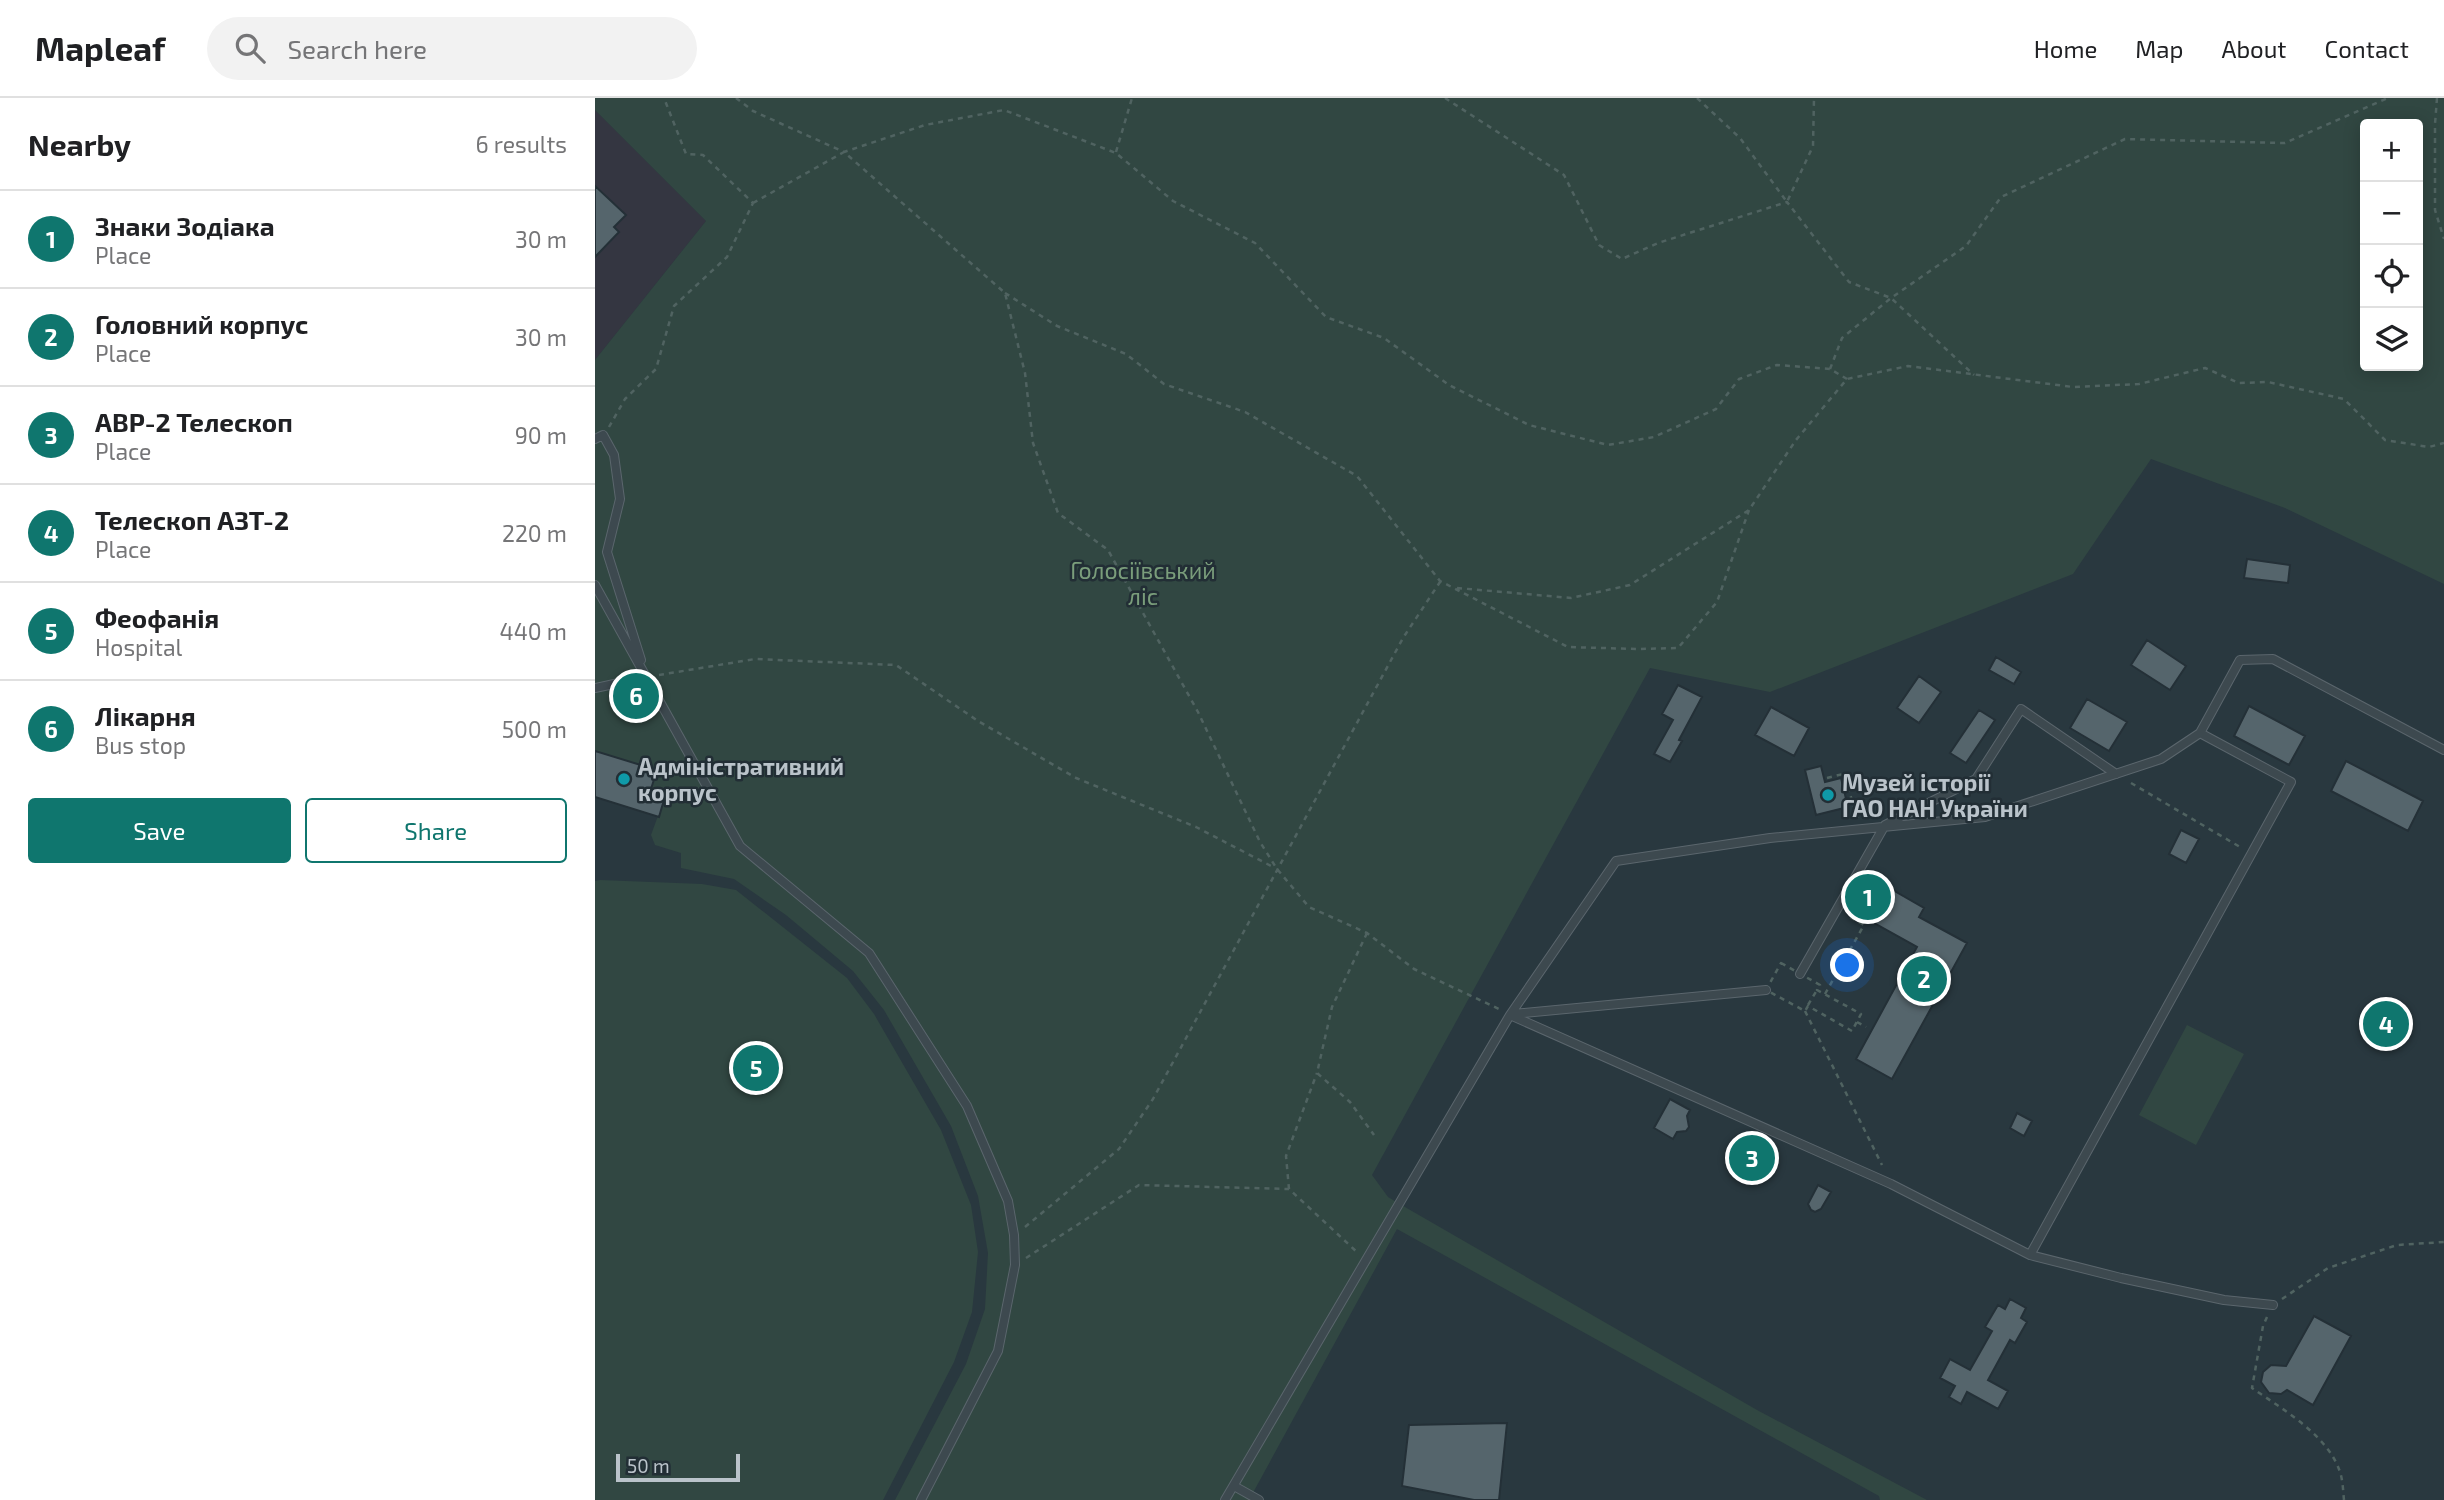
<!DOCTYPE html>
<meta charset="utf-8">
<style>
:root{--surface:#fff;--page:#f2f2f2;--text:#202124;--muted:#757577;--line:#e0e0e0;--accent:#0f766e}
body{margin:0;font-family:"Exo 2",sans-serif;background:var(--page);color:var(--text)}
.controls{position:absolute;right:21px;top:21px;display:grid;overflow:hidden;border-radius:7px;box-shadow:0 4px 18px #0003}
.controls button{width:63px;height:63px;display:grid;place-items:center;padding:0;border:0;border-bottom:2px solid var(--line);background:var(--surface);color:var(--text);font:35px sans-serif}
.scale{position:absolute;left:21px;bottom:18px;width:124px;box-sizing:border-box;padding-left:7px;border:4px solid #bac3ca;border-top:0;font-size:19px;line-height:24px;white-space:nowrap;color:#bac3ca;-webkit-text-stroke:5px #222e35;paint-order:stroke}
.you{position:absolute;left:1253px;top:868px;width:24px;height:24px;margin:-18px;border:5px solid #fff;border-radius:50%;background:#1a73e8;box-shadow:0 0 0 10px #1a73e833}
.badge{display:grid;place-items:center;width:46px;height:46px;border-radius:50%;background:var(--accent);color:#fff;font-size:23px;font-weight:700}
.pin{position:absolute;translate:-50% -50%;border:4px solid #fff;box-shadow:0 2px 7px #0006}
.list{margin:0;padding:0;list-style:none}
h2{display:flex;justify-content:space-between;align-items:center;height:91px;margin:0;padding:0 28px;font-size:30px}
h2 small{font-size:23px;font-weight:400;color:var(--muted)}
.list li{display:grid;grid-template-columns:46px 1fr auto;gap:21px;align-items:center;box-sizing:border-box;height:98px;padding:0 28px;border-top:2px solid var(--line)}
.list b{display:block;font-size:26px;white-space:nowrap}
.list p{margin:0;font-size:23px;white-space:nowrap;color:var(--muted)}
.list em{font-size:23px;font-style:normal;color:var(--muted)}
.actions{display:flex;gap:14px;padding:21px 28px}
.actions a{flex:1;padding:16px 0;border:2px solid var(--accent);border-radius:7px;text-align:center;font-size:24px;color:var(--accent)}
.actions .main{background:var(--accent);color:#fff}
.icon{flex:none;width:38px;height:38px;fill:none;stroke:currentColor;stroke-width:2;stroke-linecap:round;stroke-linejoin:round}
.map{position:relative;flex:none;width:1849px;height:1402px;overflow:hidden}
header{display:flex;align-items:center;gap:42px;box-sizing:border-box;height:98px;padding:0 35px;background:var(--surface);border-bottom:2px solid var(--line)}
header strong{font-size:33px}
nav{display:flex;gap:38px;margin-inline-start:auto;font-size:24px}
.search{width:490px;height:63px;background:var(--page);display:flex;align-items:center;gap:18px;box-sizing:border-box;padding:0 24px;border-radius:38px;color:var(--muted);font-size:26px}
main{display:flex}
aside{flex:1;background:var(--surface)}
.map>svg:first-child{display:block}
</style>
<header>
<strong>Mapleaf</strong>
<div class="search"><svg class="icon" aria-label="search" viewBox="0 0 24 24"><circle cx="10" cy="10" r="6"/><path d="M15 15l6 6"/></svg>Search here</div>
<nav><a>Home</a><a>Map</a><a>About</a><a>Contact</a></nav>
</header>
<main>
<aside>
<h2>Nearby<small>6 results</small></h2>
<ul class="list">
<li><span class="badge">1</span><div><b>Знаки Зодіака</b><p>Place</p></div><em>30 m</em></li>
<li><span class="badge">2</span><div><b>Головний корпус</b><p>Place</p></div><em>30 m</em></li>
<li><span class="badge">3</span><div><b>АВР-2 Телескоп</b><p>Place</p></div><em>90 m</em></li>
<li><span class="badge">4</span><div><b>Телескоп АЗТ-2</b><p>Place</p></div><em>220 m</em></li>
<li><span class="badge">5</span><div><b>Феофанія</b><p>Hospital</p></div><em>440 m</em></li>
<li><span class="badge">6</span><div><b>Лікарня</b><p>Bus stop</p></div><em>500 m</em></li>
</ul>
<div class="actions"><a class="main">Save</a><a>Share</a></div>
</aside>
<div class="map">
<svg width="1849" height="1402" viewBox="0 0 1849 1402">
<rect width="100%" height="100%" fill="#29383f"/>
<path fill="#343641" d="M0,12L111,123L0,262Z"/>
<path fill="#314742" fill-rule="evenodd" d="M0,0H1849V486L1690,410L1556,361L1478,476L1175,594L1055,570L777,1077L793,1099L803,1105L1162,1312L1332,1402H1285L1284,1398L802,1131L654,1402H300L371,1266L390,1211L393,1155L383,1098L356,1028L289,912L258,873L191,817L139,781L86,770V755L60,747L56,737L71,696L56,691L61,672L0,653V262L111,123L0,12ZM1770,26H1823V268H1770Z
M5,782L107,786L141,792L252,880L279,916L346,1032L376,1107L383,1154L377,1214L359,1264L288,1402H0V783Z
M1592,927L1649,956L1601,1047L1544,1017Z"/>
<path fill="#55656c" stroke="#243037" stroke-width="2" d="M0,88L31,117L19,129L24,134L0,159Z
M1652,461L1695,467L1693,485L1649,480Z
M1552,542L1591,568L1575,592L1536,567Z
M1401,559L1426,574L1419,586L1394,572Z
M1324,578L1346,594L1324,625L1302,610Z
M1083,587L1107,599L1084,642L1087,643L1075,664L1059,656L1078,622L1067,616Z
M1492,601L1532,624L1514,653L1475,630Z
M1654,608L1710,638L1694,667L1639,638Z
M1176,609L1214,630L1199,658L1160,637Z
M1384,612L1400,622L1371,665L1355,655Z
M0,653L62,672L56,691L71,695L64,719L0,699Z
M1751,663L1828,703L1813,733L1736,693Z
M1226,668L1230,684L1246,680L1253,709L1221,717L1210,672Z
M1586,732L1604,741L1591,765L1574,756Z
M1282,783L1329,810L1324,819L1372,845L1297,981L1261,961L1322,849L1263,816Z
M1770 924a21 21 0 1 1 42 0a21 21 0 1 1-42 0Z
M1075,1001L1095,1012L1092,1018L1094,1029L1091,1033L1082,1034L1078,1041L1059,1030Z
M1422,1015L1437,1023L1429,1038L1415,1030Z
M1155,1047L1168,1055L1158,1072L1152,1074L1148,1073L1145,1067Z
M1223,1087L1236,1094L1226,1111L1220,1114L1216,1112L1213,1106Z
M1415,1201L1431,1210L1426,1220L1432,1224L1420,1245L1415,1242L1393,1282L1413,1293L1403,1311L1372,1294L1366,1306L1354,1299L1360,1288L1345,1280L1355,1261L1375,1272L1397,1233L1390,1229L1403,1207L1410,1211Z
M1719,1218L1756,1238L1718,1307L1692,1292L1686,1296L1674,1295L1666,1284L1668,1274L1676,1267L1691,1268Z
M912,1325L904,1402H879L807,1388L814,1327Z"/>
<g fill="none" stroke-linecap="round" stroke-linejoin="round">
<defs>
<path id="lane" d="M0,341L8,337L19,357L25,401L12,454L46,562
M0,487L145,748L274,855L372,1008L413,1103L419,1137L420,1167L403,1253L326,1402
M0,590L51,579
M1205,876L1290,727L1381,681L1426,611L1521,676
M918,916L1171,892
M915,917L1296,1086L1435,1157L1526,1180L1629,1202L1678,1207
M1435,1157L1696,684L1605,635
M639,1388L664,1402
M630,1402L915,917L1021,763L1175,740L1390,719L1566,661L1605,635L1645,562L1678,561L1849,652"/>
</defs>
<use href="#lane" stroke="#5b666d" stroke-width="10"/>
<path stroke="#506361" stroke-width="2.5" stroke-dasharray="5 5" stroke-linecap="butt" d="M141,0L158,13L249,54L330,27L409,12L521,55L578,103L660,145L731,219L789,240L854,287L934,327L1013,347L1059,339L1121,311L1144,281L1182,267L1235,271L1252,281
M850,0L969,77L1004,147L1027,161L1063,145L1192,104L1254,184L1296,200L1379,277
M1102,0L1145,40L1192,104L1218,48L1219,0
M1842,0L1840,26V112L1849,141
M521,54L537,0
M158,105L249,54L410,195L430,275L438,345L463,415L513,452L603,614L665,744L682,771L714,809L772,835L819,871L906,912
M410,195L462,228L531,256L569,286L650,314L762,378L845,483L973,549L1041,551L1083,550L1122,504L1154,412
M1235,271L1247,240L1296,200L1371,148L1406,99L1530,41L1690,45L1793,0
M14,329L30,301L61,271L79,208L132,159L158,105L108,57L91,56L69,0
M862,490L976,500L1035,487L1154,412L1201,342L1252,281L1313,268L1478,289L1544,286L1610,270L1644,285L1673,284L1749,301L1790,342L1834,349L1849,345
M64,577L160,561L301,567L383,623L481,680L601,729L680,770
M1232,680L1248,676L1263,720
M1536,685L1645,749
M772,835L737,909L722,975L755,1004L779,1037
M1186,865L1225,887L1222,892L1266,916L1257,933L1213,908L1210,913L1171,892Z
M1230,896L1269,827L1253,818
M1213,907L1222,892
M1210,913L1287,1067
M1262,924L1271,929
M694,1091L691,1058L722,975
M430,1129L524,1051L558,1001L808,540L845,484
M431,1160L544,1087L694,1091L763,1155
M1687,1201L1733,1170L1802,1147L1849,1144
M1672,1219L1668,1228L1657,1290C1687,1311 1733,1337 1745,1374C1748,1383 1748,1393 1749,1402"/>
<use href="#lane" stroke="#3d494f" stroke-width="8"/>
</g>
<g fill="#0f9aa8" stroke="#222e35" stroke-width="2.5">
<circle cx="29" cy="681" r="7"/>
<circle cx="1233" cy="697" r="7"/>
</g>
<g text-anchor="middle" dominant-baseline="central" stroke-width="5" stroke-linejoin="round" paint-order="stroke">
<g font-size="23" fill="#7a9d7b" stroke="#222e35">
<text x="548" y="472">Голосіївський<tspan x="548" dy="26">ліс</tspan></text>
</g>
<g font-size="23" font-weight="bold" fill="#bac3ca" stroke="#222e35" text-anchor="start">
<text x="43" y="668">Адміністративний<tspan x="43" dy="26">корпус</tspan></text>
<text x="1247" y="684">Музей історії<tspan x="1247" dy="26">ГАО НАН України</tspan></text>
</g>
</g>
</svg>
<div class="controls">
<button>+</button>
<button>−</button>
<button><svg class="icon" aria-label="locate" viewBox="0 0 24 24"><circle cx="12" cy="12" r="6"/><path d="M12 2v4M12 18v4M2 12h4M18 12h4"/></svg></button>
<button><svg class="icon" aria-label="layers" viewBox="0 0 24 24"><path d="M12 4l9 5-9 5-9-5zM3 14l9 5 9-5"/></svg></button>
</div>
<div class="scale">50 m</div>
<div class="you"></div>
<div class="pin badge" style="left:1273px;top:799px">1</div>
<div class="pin badge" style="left:1329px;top:881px">2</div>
<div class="pin badge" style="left:1157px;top:1060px">3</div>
<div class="pin badge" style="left:1791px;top:926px">4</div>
<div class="pin badge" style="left:161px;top:970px">5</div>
<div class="pin badge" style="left:41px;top:598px">6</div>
</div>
</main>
